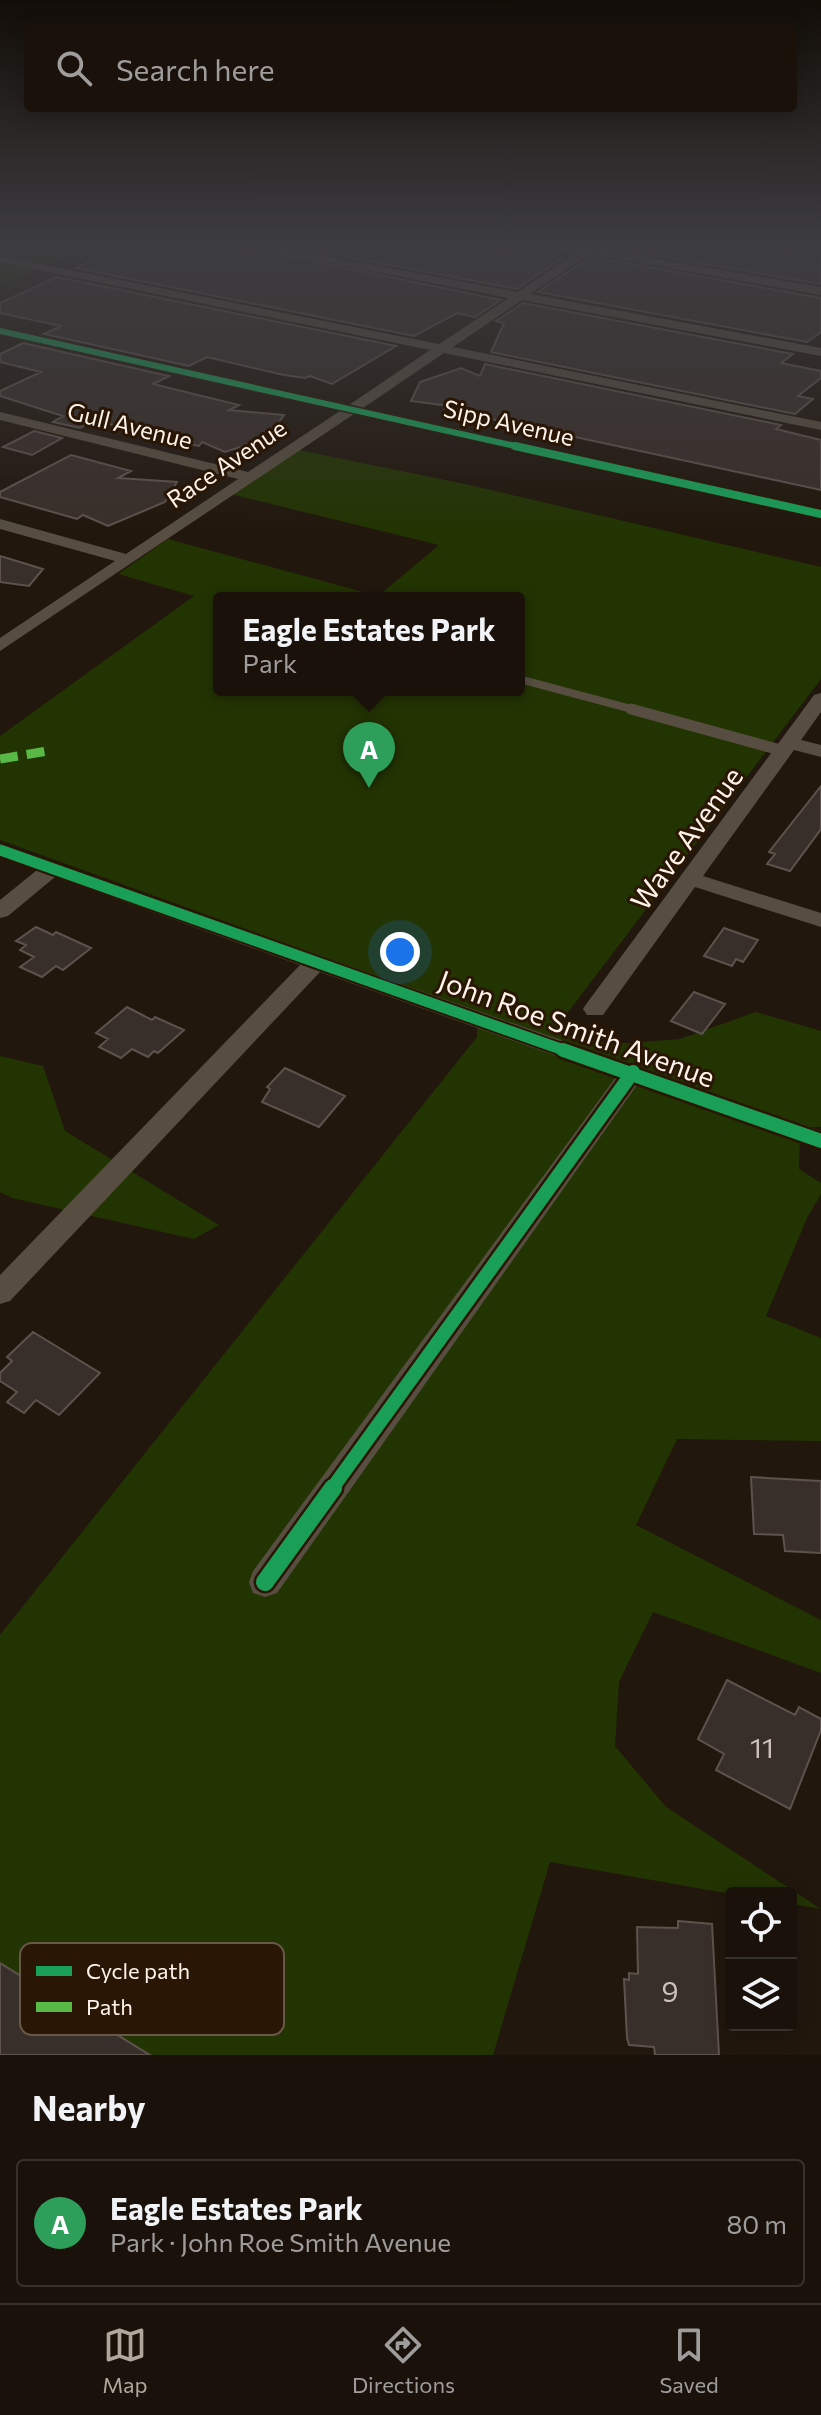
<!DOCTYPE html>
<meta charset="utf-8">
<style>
:root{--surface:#19110a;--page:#221a13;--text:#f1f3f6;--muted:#9f9d9c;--line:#37312b;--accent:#b0a69d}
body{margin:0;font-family:Commissioner,sans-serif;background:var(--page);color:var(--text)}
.controls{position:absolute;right:24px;bottom:24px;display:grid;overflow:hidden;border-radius:8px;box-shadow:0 4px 20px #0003}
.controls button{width:72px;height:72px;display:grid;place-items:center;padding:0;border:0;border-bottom:2px solid var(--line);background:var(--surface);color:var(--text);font:40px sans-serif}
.you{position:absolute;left:400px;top:952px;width:28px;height:28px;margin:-20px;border:6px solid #fff;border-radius:50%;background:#1a73e8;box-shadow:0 0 0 12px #1a73e833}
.badge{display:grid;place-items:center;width:52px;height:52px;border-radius:50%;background:var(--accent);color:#fff;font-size:26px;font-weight:700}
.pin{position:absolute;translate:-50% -66px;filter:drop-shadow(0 2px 4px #0008)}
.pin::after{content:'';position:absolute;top:42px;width:28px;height:24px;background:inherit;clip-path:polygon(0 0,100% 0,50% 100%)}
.popup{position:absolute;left:213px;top:592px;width:312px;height:104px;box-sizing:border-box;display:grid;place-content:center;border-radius:8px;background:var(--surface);filter:drop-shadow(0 2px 6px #0005);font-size:26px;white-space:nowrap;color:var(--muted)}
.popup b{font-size:30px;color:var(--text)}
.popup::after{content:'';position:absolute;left:50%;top:100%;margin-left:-16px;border:16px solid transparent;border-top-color:var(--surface)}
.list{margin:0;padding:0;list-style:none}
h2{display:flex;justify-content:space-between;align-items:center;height:104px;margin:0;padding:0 32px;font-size:34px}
h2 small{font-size:26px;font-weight:400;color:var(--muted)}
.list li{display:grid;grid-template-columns:52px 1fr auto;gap:24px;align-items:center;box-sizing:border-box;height:128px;margin:0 16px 16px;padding:0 16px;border:2px solid var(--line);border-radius:8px}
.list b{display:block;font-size:30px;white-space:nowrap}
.list p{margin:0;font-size:26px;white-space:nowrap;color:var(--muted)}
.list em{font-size:26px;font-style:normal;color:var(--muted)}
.icon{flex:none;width:44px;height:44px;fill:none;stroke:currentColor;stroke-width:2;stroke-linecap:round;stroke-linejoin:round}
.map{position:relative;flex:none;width:821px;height:2055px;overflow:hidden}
.search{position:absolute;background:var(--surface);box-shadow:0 4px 20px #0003;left:24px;right:24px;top:24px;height:88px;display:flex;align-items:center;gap:20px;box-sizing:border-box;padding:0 28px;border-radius:8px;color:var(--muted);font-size:30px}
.sheet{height:248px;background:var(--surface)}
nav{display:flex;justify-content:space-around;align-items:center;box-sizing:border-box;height:112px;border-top:2px solid var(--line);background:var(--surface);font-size:22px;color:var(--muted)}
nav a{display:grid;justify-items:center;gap:4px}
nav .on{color:var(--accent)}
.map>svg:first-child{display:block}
</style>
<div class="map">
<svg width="821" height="2055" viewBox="0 0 821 2055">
<rect width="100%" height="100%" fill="#21170d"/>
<path fill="#233403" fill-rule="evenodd" d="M0,242H97L0,286Z
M299,450L465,484L821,567V679L553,1032L615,1044L680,1039L756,1012L821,1031V1127H800L799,1169L821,1183V1194L807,1218L766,1316L821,1338V1441L677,1439L636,1525L821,1620V1673L653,1612L619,1682L615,1746L666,1807L821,1909L791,1904V1893L731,1894L550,1862L493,2055H0V1635L477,1037V1013L0,840V736L194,596L118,574L168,539L378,596L439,545L230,494ZM219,598H519V690H219Z
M0,1056L43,1066L65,1131L219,1225L194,1239L12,1198L0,1192Z"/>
<path fill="#392f2a" stroke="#5e524d" stroke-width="2" d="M132,242L218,256L220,242L501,300L475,317L457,313L414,336L76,268Z
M268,242H475L562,258L517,289Z
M627,242H773L821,251V284L615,249Z
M598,258L821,298V332L807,342L538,292L583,262Z
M57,277L396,346L332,384L310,376L305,378L284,375L207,357L189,366L44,334L61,326L0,313V303Z
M523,303L793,354L781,363L821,371V378L798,396L813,399L795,414L491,352L504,323L496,321Z
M23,343L169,376L153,384L239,405L229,410L284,415L267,438L225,452L202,442L199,446L185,443L94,420L80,428L53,422L63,416L0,396V391L41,372L0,362V354Z
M485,364L781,425L776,429L821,440V490L445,409L449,406L411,401L420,382L461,368L480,376Z
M34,431L62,438L32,455L3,447Z
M71,455L131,471L118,478L177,482L165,502L108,526L83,515L77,519L0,497V492Z
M0,556L43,569L29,586L0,582Z
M821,786V829L790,871L767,864L775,854L769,852Z
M36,927L53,935L56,932L91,948L63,970L56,966L42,977L20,967L34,957L20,950L26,945L16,941Z
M724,928L758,940L743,962L736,959L732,966L704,956Z
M694,992L725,1004L702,1034L671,1021Z
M127,1007L152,1020L155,1017L184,1030L158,1053L154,1051L148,1057L132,1049L121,1058L99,1047L108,1039L96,1033Z
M285,1068L345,1096L319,1127L262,1102L270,1089L267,1087Z
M33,1332L100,1373L59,1415L36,1400L24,1413L7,1402L17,1392L0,1381V1373L12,1361L7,1357Z
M751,1477L821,1481V1553L785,1551L783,1535L754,1534Z
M727,1680L795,1715L799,1707L821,1719V1730L790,1809L716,1770L724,1754L698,1739Z
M678,1921L712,1924L719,2055H655L654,2047L629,2045L627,2038L624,1979L629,1980V1973L638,1974L637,1927L678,1928Z
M0,1963L150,2055H0Z"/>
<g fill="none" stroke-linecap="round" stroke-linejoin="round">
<path stroke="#574e41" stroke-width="8" d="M519,679L639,711"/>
<path stroke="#574e41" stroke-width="11" d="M631,709L784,751"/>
<path fill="#574e41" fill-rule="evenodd" d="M223,242H249L518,292L577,252L534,242L585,247L605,242L598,249L821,287V295L590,254L530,294L821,348V356L522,300L453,347L821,422V430L444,353L363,408L821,509V519L354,414L0,651V638L115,561L0,529V519L126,554L238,479L0,420V412L248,472L340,411L0,335V327L349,405L430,350L0,262V256L439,344L509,298Z
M821,693V712L801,740L821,745V757L794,750L703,876L821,913V927L695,887L603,1015H587L583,1009L587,1003L814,695Z
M0,844L821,1131V1150L637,1085L277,1593L265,1597L253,1593L249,1582L253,1571L616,1077L320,972L10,1301L0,1304V1275L300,965L55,877L8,916L0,918V900L37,870L0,857Z"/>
<path stroke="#58b947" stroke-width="9" stroke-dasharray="18 9" stroke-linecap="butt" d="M0,759L47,751"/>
<defs>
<path id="cycleway-far4" d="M0,331L524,448"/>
<path id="cycleway-far3" d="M515,446L821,514"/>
<path id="cycleway-far2" d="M0,850L569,1052"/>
<path id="cycleway-far1" d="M563,1050L821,1141
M331,1490L633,1072"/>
<path id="cycleway" d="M265,1582L333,1488"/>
</defs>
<use href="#cycleway-far4" stroke="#291605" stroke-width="9"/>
<use href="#cycleway-far3" stroke="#291605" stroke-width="11"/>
<use href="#cycleway-far2" stroke="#291605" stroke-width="15"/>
<use href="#cycleway-far1" stroke="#291605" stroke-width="19"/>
<use href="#cycleway" stroke="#291605" stroke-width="23"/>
<use href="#cycleway-far4" stroke="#1a9f57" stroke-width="6"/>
<use href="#cycleway-far3" stroke="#1a9f57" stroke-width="8"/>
<use href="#cycleway-far2" stroke="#1a9f57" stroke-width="11"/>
<use href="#cycleway-far1" stroke="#1a9f57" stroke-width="14"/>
<use href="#cycleway" stroke="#1a9f57" stroke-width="18"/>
</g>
<linearGradient id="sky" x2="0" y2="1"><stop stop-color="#120d07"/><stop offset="0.46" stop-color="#3d3c40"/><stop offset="1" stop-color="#3d3c40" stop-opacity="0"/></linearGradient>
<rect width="821" height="530" fill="url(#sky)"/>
<g text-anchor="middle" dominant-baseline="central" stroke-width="6" stroke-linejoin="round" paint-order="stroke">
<g font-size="24" fill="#fdf3ea" stroke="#291605">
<text transform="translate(509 422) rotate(13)">Sipp Avenue</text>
<text transform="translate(130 425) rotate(14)">Gull Avenue</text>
<text transform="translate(226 463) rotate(-34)">Race Avenue</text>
</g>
<g font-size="28" fill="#fdf3ea" stroke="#291605">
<text transform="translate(686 838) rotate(-54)">Wave Avenue</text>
<text transform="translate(577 1028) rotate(20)">John Roe Smith Avenue</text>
</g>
<g font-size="28" fill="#ccc2ba">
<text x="762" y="1747">11</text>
<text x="670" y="1991">9</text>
</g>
</g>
<rect x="20" y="1943" width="264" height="92" rx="12" fill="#291605" stroke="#69584a" stroke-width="2"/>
<rect x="36" y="1966" width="36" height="10" fill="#1a9f57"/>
<rect x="36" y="2002" width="36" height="10" fill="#58b947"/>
<g font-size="22" fill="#fdf3ea">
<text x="86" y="1979">Cycle path</text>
<text x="86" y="2015">Path</text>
</g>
</svg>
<div class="controls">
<button><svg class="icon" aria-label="locate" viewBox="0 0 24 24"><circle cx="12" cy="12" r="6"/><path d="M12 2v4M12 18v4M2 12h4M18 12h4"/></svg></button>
<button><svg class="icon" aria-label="layers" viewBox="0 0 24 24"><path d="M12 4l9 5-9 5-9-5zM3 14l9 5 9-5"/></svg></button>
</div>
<div class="you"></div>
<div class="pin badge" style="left:369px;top:788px;background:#2e9e5b">A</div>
<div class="popup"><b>Eagle Estates Park</b>Park</div>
<div class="search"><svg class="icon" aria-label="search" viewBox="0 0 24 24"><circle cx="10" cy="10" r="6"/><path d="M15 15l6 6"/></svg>Search here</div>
</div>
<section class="sheet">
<h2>Nearby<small></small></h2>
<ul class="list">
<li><span class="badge" style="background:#2e9e5b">A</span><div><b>Eagle Estates Park</b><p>Park · John Roe Smith Avenue</p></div><em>80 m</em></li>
</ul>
</section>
<nav>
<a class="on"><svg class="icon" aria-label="map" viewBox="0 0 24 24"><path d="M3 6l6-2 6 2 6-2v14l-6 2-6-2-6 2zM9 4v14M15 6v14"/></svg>Map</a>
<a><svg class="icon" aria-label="directions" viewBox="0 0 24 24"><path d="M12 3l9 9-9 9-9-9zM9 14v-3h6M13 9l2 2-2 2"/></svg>Directions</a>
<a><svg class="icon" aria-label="saved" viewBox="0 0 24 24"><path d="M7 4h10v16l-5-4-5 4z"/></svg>Saved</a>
</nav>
